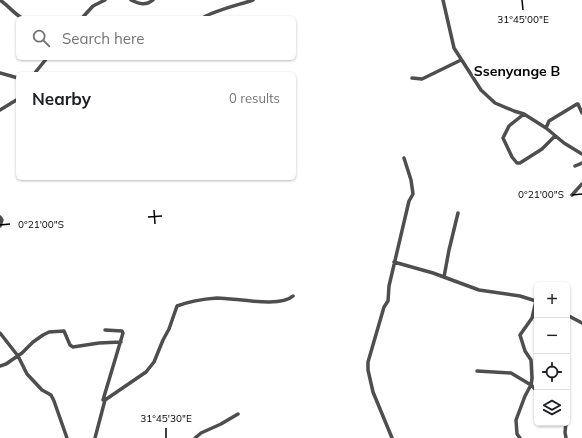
<!DOCTYPE html>
<meta charset="utf-8">
<style>
:root{--surface:#fff;--page:#f2f2f2;--text:#202124;--muted:#757577;--line:#e0e0e0}
body{margin:0;font-family:Mulish,sans-serif;background:var(--page);color:var(--text)}
.controls{position:absolute;right:12px;bottom:12px;display:grid;overflow:hidden;border-radius:6px;box-shadow:0 1px 3px #0004}
.controls button{width:36px;height:36px;display:grid;place-items:center;padding:0;border:0;border-bottom:1px solid var(--line);background:var(--surface);color:var(--text);font:20px sans-serif}
.list{margin:0;padding:0;list-style:none}
h2{display:flex;justify-content:space-between;align-items:center;height:52px;margin:0;padding:0 16px;font-size:17px}
h2 small{font-size:13px;font-weight:400;color:var(--muted)}
.icon{flex:none;width:22px;height:22px;fill:none;stroke:currentColor;stroke-width:2;stroke-linecap:round;stroke-linejoin:round}
.map{position:relative;flex:none;width:582px;height:438px;overflow:hidden}
.search{position:absolute;background:var(--surface);box-shadow:0 1px 3px #0004;left:16px;top:16px;width:280px;height:44px;display:flex;align-items:center;gap:10px;box-sizing:border-box;padding:0 14px;border-radius:6px;color:var(--muted);font-size:15px}
.panel{position:absolute;background:var(--surface);box-shadow:0 1px 3px #0004;left:16px;top:72px;width:280px;height:108px;border-radius:6px}
.map>svg:first-child{display:block}
</style>
<div class="map">
<svg width="582" height="438" viewBox="0 0 582 438">
<rect width="100%" height="100%" fill="#fff"/>
<g fill="none" stroke-linecap="round" stroke-linejoin="round">
<path stroke="#4e4e4e" stroke-width="3.5" d="M0,0C9,6 13,13 22,18
M131,0C139,4 146,6 153,0
M443,0L454,48L481,90L495,103L514,111L524,114L546,128L564,143L582,154
M82,18L93,6L105,0
M203,18C209,12 242,4 253,0
M0,73L18,78
M34,74L47,58
M412,78L422,79L461,60
M0,110L18,99
M524,114L509,126L503,138L512,157L517,163H520L542,149L555,136
M546,128L549,121L577,104H578L582,113
M575,166L582,163
M572,195L582,184
M0,217L2,220L0,226
M394,262L433,273L479,290L520,296L536,301L537,303
M444,277L449,250L458,213
M567,315L582,323
M0,333L18,356L27,374L42,390L51,395L54,401L67,438
M0,366L6,364L22,353L33,342L43,335L49,332L64,331L70,345L73,347L99,343L121,342
M477,371L511,373L531,385L537,391
M105,400L146,372L154,362L163,340L169,329L177,306C190,301 203,299 217,298C235,298 280,308 293,296
M567,415V416
M95,438L105,400H103L123,333L122,331L105,330
M195,438L201,433L221,424L238,414
M392,438L373,392L368,370V362L384,307L388,301L389,286L409,201L413,194L411,180L404,158
M520,438L517,434L516,420L525,396L531,385L532,378L531,360L525,351L520,335L532,318L536,301
M566,438L565,432L566,423"/>
</g>
<path fill="none" stroke="#000" stroke-width="1.5" d="M522,0L523,10M572,195L582,194M154,210L155,224M148,217L162,216M0,225L10,224M166,428V438"/>
<g text-anchor="middle" dominant-baseline="central" stroke-width="3" stroke-linejoin="round" paint-order="stroke">
<g font-size="14" font-weight="bold" fill="#000" stroke="#fff">
<text x="517" y="71">Ssenyange B</text>
</g>
</g>
<g font-size="10" text-anchor="middle" fill="#000" stroke="#fff" stroke-width="3" stroke-linejoin="round" paint-order="stroke">
<text x="523" y="23">31°45'00"E</text>
<text x="541" y="198">0°21'00"S</text>
<text x="41" y="228">0°21'00"S</text>
<text x="166" y="422">31°45'30"E</text>
</g>
</svg>
<div class="controls">
<button>+</button>
<button>−</button>
<button><svg class="icon" aria-label="locate" viewBox="0 0 24 24"><circle cx="12" cy="12" r="6"/><path d="M12 2v4M12 18v4M2 12h4M18 12h4"/></svg></button>
<button><svg class="icon" aria-label="layers" viewBox="0 0 24 24"><path d="M12 4l9 5-9 5-9-5zM3 14l9 5 9-5"/></svg></button>
</div>
<div class="search"><svg class="icon" aria-label="search" viewBox="0 0 24 24"><circle cx="10" cy="10" r="6"/><path d="M15 15l6 6"/></svg>Search here</div>
<section class="panel">
<h2>Nearby<small>0 results</small></h2>
<ul class="list">
</ul>
</section>
</div>
